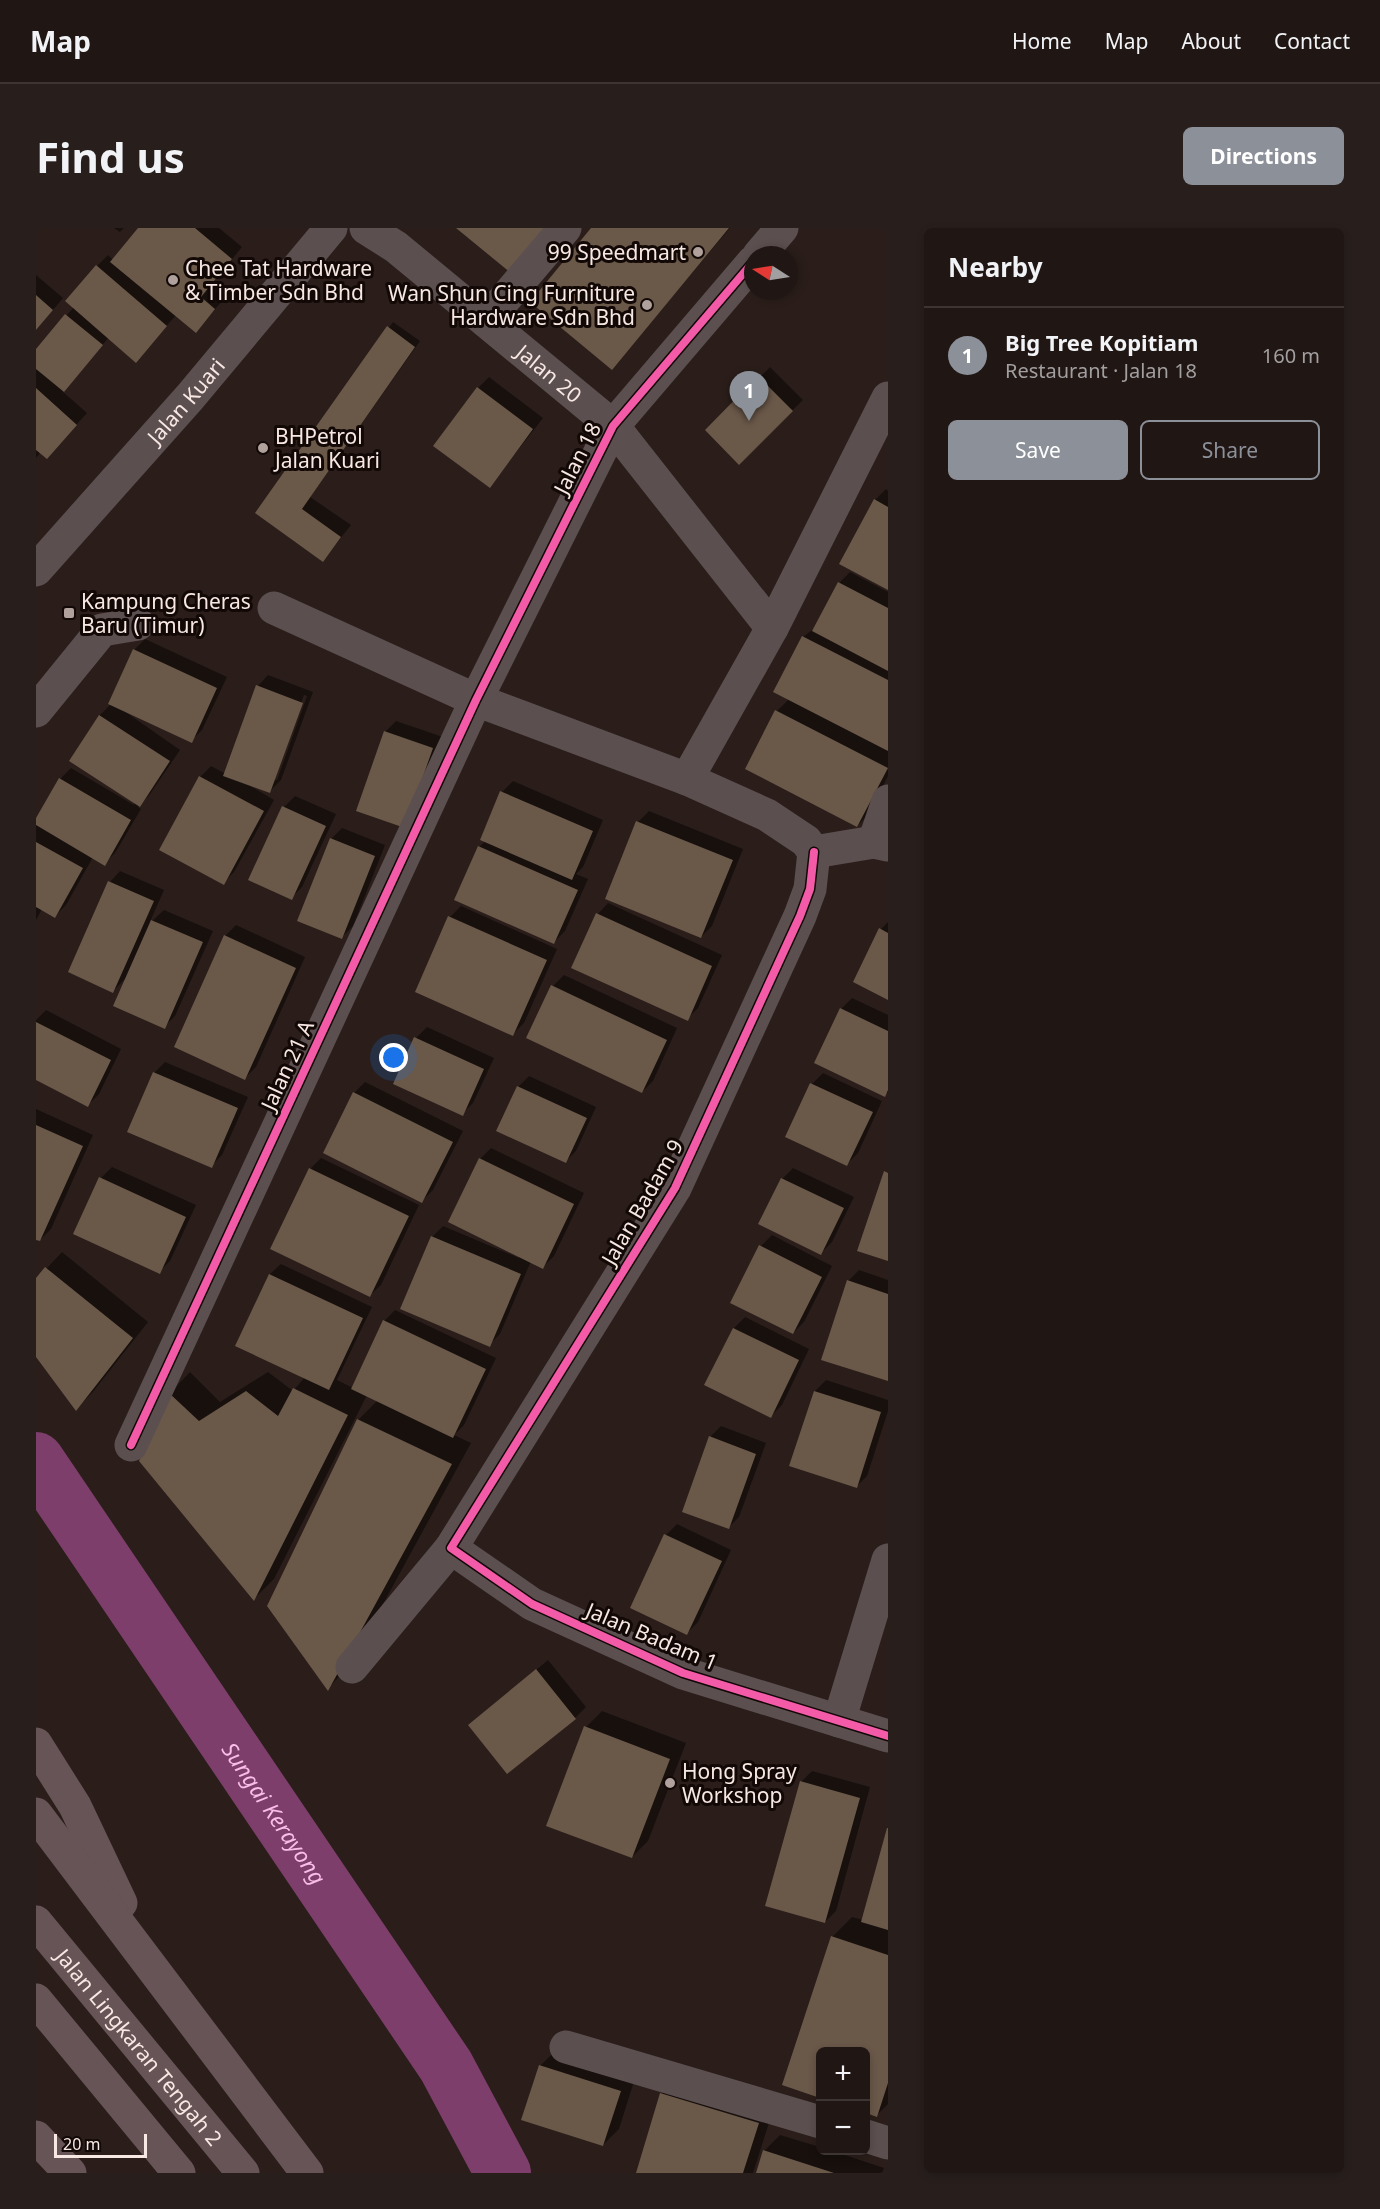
<!DOCTYPE html>
<meta charset="utf-8">
<style>
:root{--surface:#201614;--page:#281f1d;--text:#f1f3f6;--muted:#a29fa0;--line:#3d3534;--accent:#8c9099}
body{margin:0;font-family:"Noto Sans",sans-serif;background:var(--page);color:var(--text)}
.controls{position:absolute;right:18px;bottom:18px;display:grid;overflow:hidden;border-radius:9px;box-shadow:0 3px 9px #0003}
.controls button{width:54px;height:54px;display:grid;place-items:center;padding:0;border:0;border-bottom:2px solid var(--line);background:var(--surface);color:var(--text);font:30px sans-serif}
.compass{position:absolute;left:708px;top:18px;width:54px;height:54px;border-radius:50%;background:var(--surface);box-shadow:0 3px 9px #0003;rotate:282deg}
.scale{position:absolute;left:18px;bottom:15px;width:93px;box-sizing:border-box;padding-left:6px;border:3px solid #f8e8e3;border-top:0;font-size:16px;line-height:21px;white-space:nowrap;color:#f8e8e3;-webkit-text-stroke:4px #120806;paint-order:stroke}
.you{position:absolute;left:358px;top:830px;width:21px;height:21px;margin:-15px;border:4px solid #fff;border-radius:50%;background:#1a73e8;box-shadow:0 0 0 9px #1a73e833}
.badge{display:grid;place-items:center;width:39px;height:39px;border-radius:50%;background:var(--accent);color:#fff;font-size:20px;font-weight:700}
.pin{position:absolute;translate:-50% -50px;filter:drop-shadow(0 2px 3px #0008)}
.pin::after{content:'';position:absolute;top:32px;width:21px;height:18px;background:inherit;clip-path:polygon(0 0,100% 0,50% 100%)}
.list{margin:0;padding:0;list-style:none}
h2{display:flex;justify-content:space-between;align-items:center;height:78px;margin:0;padding:0 24px;font-size:26px}
h2 small{font-size:20px;font-weight:400;color:var(--muted)}
.list li{display:grid;grid-template-columns:39px 1fr auto;gap:18px;align-items:center;box-sizing:border-box;height:96px;padding:0 24px;border-top:2px solid var(--line)}
.list b{display:block;font-size:22px;white-space:nowrap}
.list p{margin:0;font-size:20px;white-space:nowrap;color:var(--muted)}
.list em{font-size:20px;font-style:normal;color:var(--muted)}
.actions{display:flex;gap:12px;padding:18px 24px}
.actions a{flex:1;padding:14px 0;border:2px solid var(--accent);border-radius:9px;text-align:center;font-size:21px;color:var(--accent)}
.actions .main{background:var(--accent);color:#fff}
.map{position:relative;flex:none;width:852px;height:1945px;overflow:hidden;border-radius:9px}
header{display:flex;align-items:center;gap:36px;box-sizing:border-box;height:84px;padding:0 30px;background:var(--surface);border-bottom:2px solid var(--line)}
header strong{font-size:28px}
nav{display:flex;gap:33px;margin-inline-start:auto;font-size:21px}
.intro{display:flex;align-items:center;justify-content:space-between;box-sizing:border-box;height:144px;padding:0 36px}
h1{margin:0;font-size:42px}
.button{padding:15px 27px;border-radius:9px;background:var(--accent);color:#fff;font-size:21px;font-weight:700}
main{display:flex;gap:36px;padding:0 36px}
aside{flex:1;background:var(--surface);border-radius:9px;box-shadow:0 3px 9px #0003}
.map>svg:first-child{display:block}
</style>
<header>
<strong>Map</strong>
<nav><a>Home</a><a>Map</a><a>About</a><a>Contact</a></nav>
</header>
<div class="intro"><h1>Find us</h1><a class="button">Directions</a></div>
<main>
<div class="map">
<svg width="852" height="1945" viewBox="0 0 852 1945">
<rect width="100%" height="100%" fill="#2b1e1a"/>
<path fill="#0007" fill-rule="evenodd" d="M78,0H88L84,4Z
M104,0H183L206,19L174,58L189,70L159,103L140,87L100,133L73,109L27,164L51,185L21,218L5,224L0,230V123L38,79L61,38L72,27L77,32Z
M557,0H694L575,140Z
M0,47L27,70L0,102Z
M357,94L384,113L274,269L315,297L287,332L221,285Z
M734,139L767,172L703,235L671,202Z
M453,149L507,190L454,258L442,160Z
M850,261L852,263V360L839,272Z
M814,344L852,364V548L832,587L821,598L711,540L741,483L753,471L767,409L780,399L803,355Z
M109,411L191,449L166,502L155,513L81,478L144,522L114,566L102,579L105,581L79,625L68,636L57,629L30,677L19,688L6,681L0,692V593L24,551L35,540L98,577L99,574L35,532L64,487L75,476L98,422Z
M232,447L277,464L245,552L234,563L208,554L238,572L198,644L187,655L164,549L175,538L190,546L222,458ZM268,467L271,468L241,552H237Z
M360,493L407,509L379,587L349,504Z
M477,553L567,592L547,639L540,646L552,651L529,703L518,714L443,619L450,613L466,564Z
M259,568L300,586L266,659L255,670L214,651L248,579Z
M613,583L707,621L676,698L665,709L602,594Z
M306,600L349,617L317,698L306,709L295,611Z
M84,643L128,662L113,696L128,682L177,703L139,788L128,799L92,748L77,763L74,654Z
M572,675L686,727L662,780L651,791L562,686Z
M425,678L521,721L488,795L477,806L414,689Z
M852,694V770L845,701Z
M200,697L269,729L220,839L209,850L189,708Z
M528,747L641,800L617,853L606,864L492,810L517,758Z
M816,770L852,787V864L848,867L805,781Z
M10,782L85,821L63,866L52,877L0,850V792Z
M391,799L458,830L437,875L426,886L380,810Z
M129,834L212,869L186,927L175,938L118,845Z
M787,845L846,873L822,925L811,936L751,908L776,856Z
M493,848L560,879L540,923L529,934L482,859Z
M329,854L427,903L397,962L386,973L318,865Z
M0,881L57,907L15,1001L4,1012L0,1010Z
M455,920L548,965L518,1028L507,1039L495,1033L464,1106L453,1117L396,1009L407,998L483,1030L444,931Z
M285,930L383,977L345,1057L334,1067L274,941Z
M76,939L160,977L134,1033L123,1044L65,950Z
M757,940L818,969L796,1014L785,1025L746,951Z
M736,1007L796,1038L768,1094L757,1105L725,1018Z
M26,1024L112,1094L56,1165L40,1181L0,1126V1052Z
M245,1036L336,1079L301,1152L317,1160L348,1093L359,1082L460,1130L428,1197L418,1207L435,1215L312,1440L292,1460L322,1192L342,1172L331,1167L238,1351L218,1371L134,1165L154,1144L184,1174L232,1144L257,1163L269,1149L234,1046Z
M823,1042L852,1052V1152L812,1053Z
M709,1089L773,1121L746,1177L735,1188L698,1100Z
M790,1152L852,1172V1183L831,1248L820,1259L755,1237L779,1163Z
M685,1198L730,1215L703,1289L692,1300L674,1209Z
M641,1296L695,1322L662,1394L651,1405L596,1379L630,1307Z
M512,1432L550,1479L539,1490L434,1497Z
M566,1483L650,1515L612,1613L596,1629L550,1499Z
M776,1543L834,1559L800,1683L789,1694L765,1554Z
M852,1603V1876L841,1887L830,1883V1824H784V1869L748,1857L796,1709L816,1689L827,1692Z
M520,1822L600,1847L583,1901L567,1917L504,1838Z
M642,1849L738,1879L717,1945H601L626,1865Z
M744,1907L784,1919V1922H794L848,1940L846,1945H721L728,1923Z"/>
<g fill="none" stroke-linecap="round" stroke-linejoin="round">
<path stroke="#7d3e6c" stroke-width="56" id="s1" d="M0,1232L410,1838L467,1945"/>
</g>
<path fill="#6a5849" d="M102,0H159L196,31L165,69L179,81L160,105L74,34Z
M420,0H521L481,50Z
M555,0H693L576,142L494,74Z
M60,37L131,98L100,135L29,73Z
M0,67L17,82L0,102Z
M29,86L67,117L28,164L0,141V121Z
M351,98L379,119L266,281L305,309L287,334L219,285Z
M722,148L757,183L703,237L669,202Z
M441,159L497,201L454,260L397,218Z
M0,160L41,197L11,231L0,222Z
M838,271L852,279V362L803,336Z
M802,354L852,380V443L776,403Z
M766,408L852,452V523L737,464Z
M97,421L181,460L156,515L72,476Z
M220,457L267,475L234,565L187,548Z
M739,482L852,540L821,599L709,541Z
M63,487L134,533L104,579L33,533Z
M348,503L397,520L369,600L320,583Z
M163,548L228,583L188,657L123,622Z
M23,550L95,592L69,638L0,597V590Z
M464,563L557,603L536,652L444,612Z
M246,578L290,598L256,672L212,652Z
M600,593L697,632L665,710L569,671Z
M294,610L339,628L306,711L261,693Z
M0,614L47,640L19,690L0,679Z
M442,618L542,662L518,716L418,672Z
M72,653L118,673L77,765L32,744Z
M560,685L676,738L652,793L535,740Z
M412,688L511,732L477,808L379,764Z
M115,692L167,714L129,801L77,778Z
M843,700L852,705V772L817,754Z
M188,707L260,740L209,852L138,819Z
M515,757L631,812L606,865L490,810Z
M804,780L852,803V862L849,869L778,835Z
M0,794L75,832L52,879L0,852Z
M378,809L448,841L427,888L357,856Z
M117,844L202,880L176,940L91,904Z
M774,855L837,884L811,938L749,909Z
M481,858L551,890L530,935L460,903Z
M317,864L417,914L386,975L287,925Z
M0,897L47,918L4,1013L0,1012Z
M443,930L538,976L507,1041L412,994Z
M273,940L373,988L334,1069L234,1021Z
M848,943L852,945V1033L821,1023Z
M63,949L150,989L124,1046L37,1006Z
M745,950L808,980L785,1027L722,996Z
M395,1008L485,1046L454,1119L364,1081Z
M723,1017L786,1049L757,1106L694,1075Z
M9,1039L97,1110L40,1183L0,1129V1050Z
M233,1046L327,1090L293,1162L199,1118Z
M811,1052L852,1066V1153L785,1132Z
M347,1092L450,1141L417,1210L315,1161Z
M697,1100L763,1132L735,1190L668,1157Z
M257,1160L312,1187L218,1373L103,1233L132,1164L163,1193L210,1163L242,1188Z
M778,1163L845,1184L821,1260L753,1238Z
M321,1191L416,1236L292,1463L231,1378Z
M673,1208L720,1226L693,1301L646,1284Z
M628,1306L686,1333L651,1407L594,1380Z
M500,1441L540,1491L471,1546L432,1497Z
M548,1498L634,1531L596,1630L510,1598Z
M764,1553L824,1570L789,1695L729,1678Z
M851,1600H852V1702L825,1694Z
M795,1708L852,1727V1855L841,1889L830,1885V1824H784V1870L746,1857Z
M503,1837L585,1863L567,1918L485,1892Z
M624,1865L723,1895L707,1945H600Z
M727,1922L798,1945H720Z"/>
<g fill="none" stroke-linecap="round" stroke-linejoin="round">
<g stroke="#5c4f50" stroke-width="33">
<path id="s2" d="M330,0L360,19L577,198L736,400"/>
<path d="M723,27L746,0"/>
<path d="M450,93L529,0"/>
<path id="s3" d="M0,342L154,169L295,0"/>
<path d="M238,380L440,472L651,551L731,587L770,613L778,624L838,614L852,617"/>
<path d="M0,483L66,402L102,396"/>
<path d="M651,551L736,400L852,170"/>
<path d="M838,614L852,573"/>
<path d="M95,1217L440,472L577,198L717,34"/>
<path d="M415,1320L496,1376L647,1445L852,1508"/>
<path d="M316,1439L415,1320L639,960L764,688L774,661L778,624"/>
<path d="M803,1493L852,1332"/>
<path d="M530,1819L784,1894"/>
<path d="M830,1908L852,1915"/>
</g>
<g stroke="#665456" stroke-width="33">
<path d="M0,1516L39,1578L85,1675"/>
<path d="M0,1586L271,1945"/>
<path id="s4" d="M0,1694L207,1945"/>
<path d="M0,1772L143,1945"/>
<path d="M0,1909L34,1945"/>
</g>
<defs>
<path id="cycleway" d="M778,624L774,661L764,688L639,960L415,1320L496,1376L647,1445L852,1508
M95,1217L440,472L577,198L717,34"/>
</defs>
<use href="#cycleway" stroke="#120806" stroke-width="11"/>
<use href="#cycleway" stroke="#f35aa7" stroke-width="8"/>
</g>
<g fill="#b0a19d" stroke="#120806" stroke-width="2">
<circle cx="662" cy="24" r="6"/>
<circle cx="137" cy="52" r="6"/>
<circle cx="611" cy="77" r="6"/>
<circle cx="227" cy="220" r="6"/>
<rect x="27" y="379" width="12" height="12" rx="3"/>
<circle cx="634" cy="1555" r="6"/>
</g>
<g text-anchor="middle" dominant-baseline="central" stroke-width="6" stroke-linejoin="round" paint-order="stroke">
<g font-size="21" fill="#f8e8e3" stroke="#120806" text-anchor="start">
<text x="650" y="24" text-anchor="end">99 Speedmart</text>
<text x="149" y="40">Chee Tat Hardware<tspan x="149" dy="24">&amp; Timber Sdn Bhd</tspan></text>
<text x="599" y="65" text-anchor="end">Wan Shun Cing Furniture<tspan x="599" dy="24">Hardware Sdn Bhd</tspan></text>
<text x="239" y="208">BHPetrol<tspan x="239" dy="24">Jalan Kuari</tspan></text>
<text x="45" y="373">Kampung Cheras<tspan x="45" dy="24">Baru (Timur)</tspan></text>
<text x="646" y="1543">Hong Spray<tspan x="646" dy="24">Workshop</tspan></text>
</g>
<g font-size="21" fill="#f8e8e3" stroke="#120806">
<text stroke="none"><textPath href="#s2" startOffset="234">Jalan 20</textPath></text>
<text stroke="none"><textPath href="#s3" startOffset="226">Jalan Kuari</textPath></text>
<text transform="translate(541 230) rotate(-63)">Jalan 18</text>
<text transform="translate(251 837) rotate(-65)">Jalan 21 A</text>
<text transform="translate(606 974) rotate(-60)">Jalan Badam 9</text>
<text transform="translate(616 1408) rotate(23)">Jalan Badam 1</text>
<text stroke="none"><textPath href="#s4" startOffset="162">Jalan Lingkaran Tengah 2</textPath></text>
</g>
<g font-size="22" font-style="italic" fill="#f9bee8" stroke="#120806">
<text stroke="none"><textPath href="#s1" startOffset="426">Sungai Kerayong</textPath></text>
</g>
</g>
</svg>
<div class="controls">
<button>+</button>
<button>−</button>
</div>
<svg class="compass" viewBox="-18 -18 36 36"><path d="M0-13l5 13h-10z" fill="#e53935"/><path d="M0 13l5-13h-10z" fill="#a29fa0"/></svg>
<div class="scale">20 m</div>
<div class="you"></div>
<div class="pin badge" style="left:713px;top:193px">1</div>
</div>
<aside>
<h2>Nearby<small></small></h2>
<ul class="list">
<li><span class="badge">1</span><div><b>Big Tree Kopitiam</b><p>Restaurant · Jalan 18</p></div><em>160 m</em></li>
</ul>
<div class="actions"><a class="main">Save</a><a>Share</a></div>
</aside>
</main>
